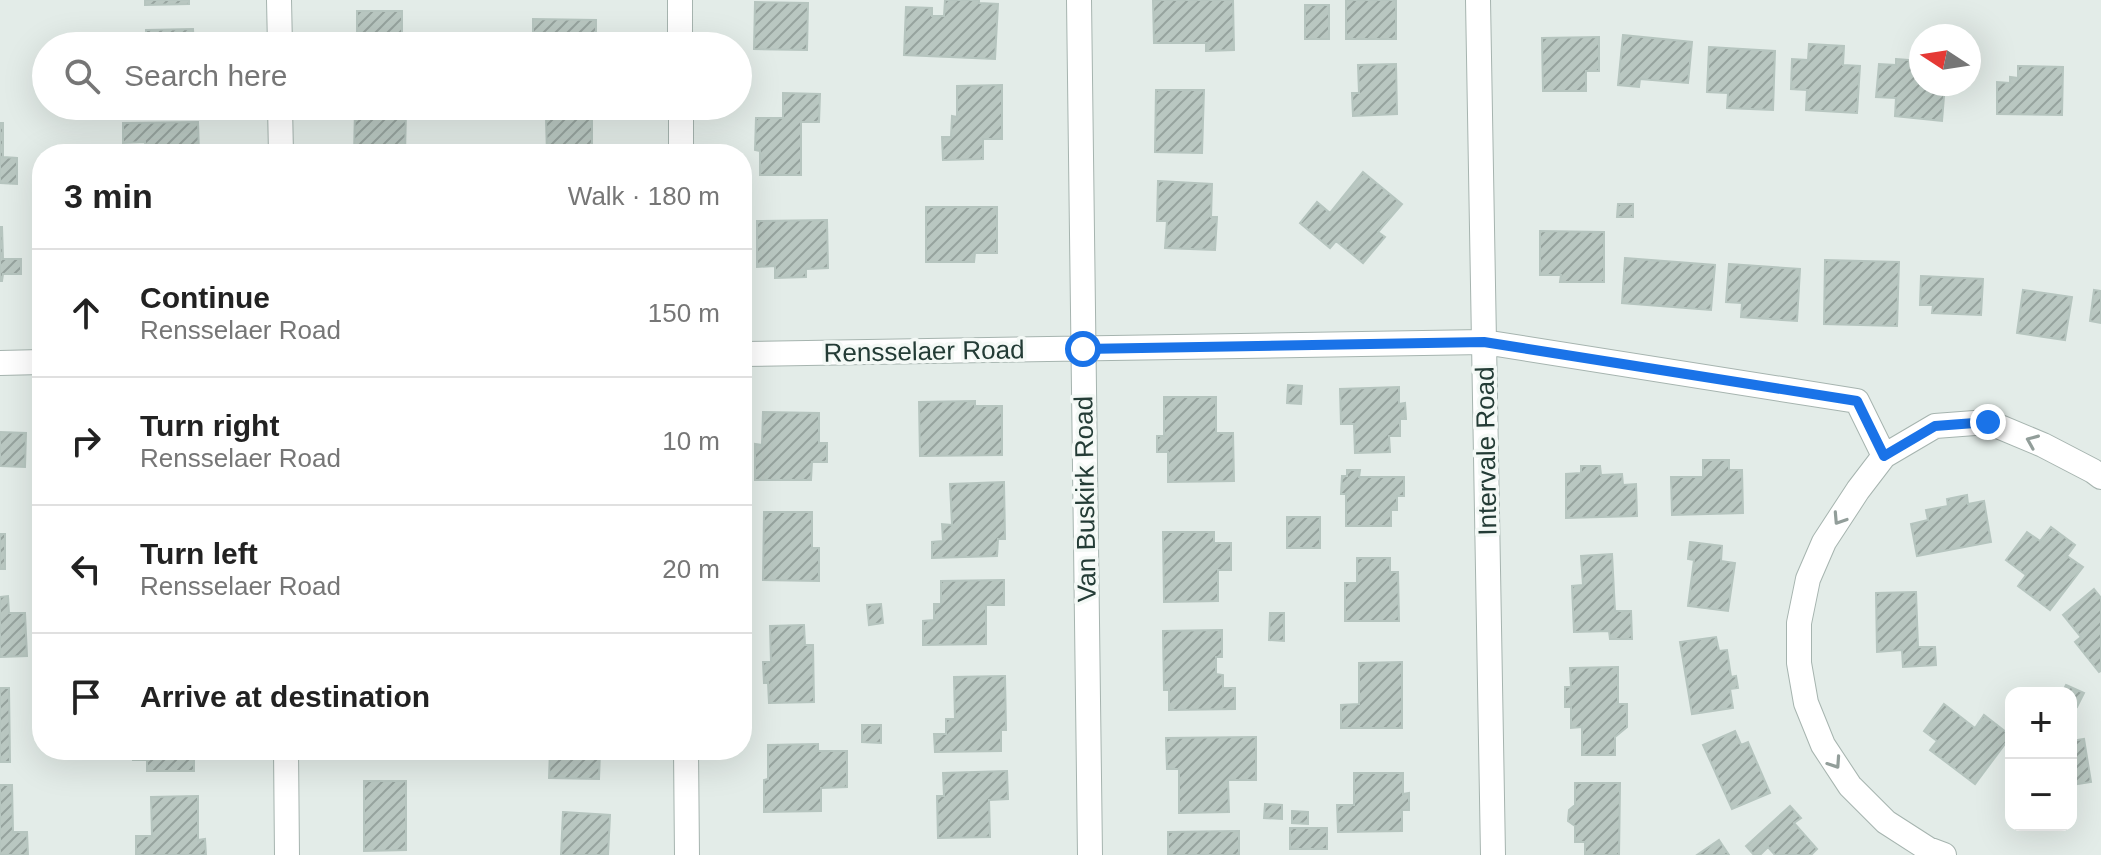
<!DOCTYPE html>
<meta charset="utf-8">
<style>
:root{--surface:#fff;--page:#f6f6f6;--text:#222;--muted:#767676;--line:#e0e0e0}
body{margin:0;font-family:Helvetica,sans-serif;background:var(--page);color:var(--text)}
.controls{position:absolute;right:24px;bottom:24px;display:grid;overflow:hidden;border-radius:16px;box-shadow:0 8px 32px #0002}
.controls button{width:72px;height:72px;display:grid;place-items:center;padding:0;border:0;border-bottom:2px solid var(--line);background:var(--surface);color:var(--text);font:40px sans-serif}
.compass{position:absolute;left:1909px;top:24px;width:72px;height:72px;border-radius:50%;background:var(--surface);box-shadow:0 8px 32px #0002;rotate:282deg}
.stop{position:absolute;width:24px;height:24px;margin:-18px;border:6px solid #1a73e8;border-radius:50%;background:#fff}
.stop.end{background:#1a73e8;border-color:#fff;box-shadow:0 2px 8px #0008}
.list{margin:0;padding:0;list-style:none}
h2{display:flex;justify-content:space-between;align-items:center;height:104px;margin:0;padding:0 32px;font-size:34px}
h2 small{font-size:26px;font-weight:400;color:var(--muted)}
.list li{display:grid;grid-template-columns:52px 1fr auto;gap:24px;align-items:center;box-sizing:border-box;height:128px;padding:0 32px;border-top:2px solid var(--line)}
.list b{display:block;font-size:30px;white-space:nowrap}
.list p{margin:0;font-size:26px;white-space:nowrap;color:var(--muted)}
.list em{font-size:26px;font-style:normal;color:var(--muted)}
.icon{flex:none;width:44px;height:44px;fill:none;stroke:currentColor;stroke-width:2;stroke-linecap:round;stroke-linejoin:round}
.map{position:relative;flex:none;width:2101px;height:855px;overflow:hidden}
.search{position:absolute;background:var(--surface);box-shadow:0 8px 32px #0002;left:32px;top:32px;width:720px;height:88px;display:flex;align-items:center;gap:20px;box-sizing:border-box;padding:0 28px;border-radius:44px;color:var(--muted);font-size:30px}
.panel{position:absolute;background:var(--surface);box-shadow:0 8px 32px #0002;left:32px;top:144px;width:720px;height:616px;border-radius:32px}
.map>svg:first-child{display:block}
</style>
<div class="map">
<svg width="2101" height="855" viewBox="0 0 2101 855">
<defs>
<pattern id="building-hatch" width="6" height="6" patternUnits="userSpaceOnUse" patternTransform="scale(2)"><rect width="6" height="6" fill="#b9c7c1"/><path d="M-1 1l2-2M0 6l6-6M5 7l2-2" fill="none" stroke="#96a39e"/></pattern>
</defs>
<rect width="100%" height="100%" fill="#e3ece8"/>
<path fill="url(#building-hatch)" stroke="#b6c5bf" stroke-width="2" d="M145,0H189V4L145,5Z
M945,0H979V3L998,4L995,59L904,55L906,7L932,8V16H944Z
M1153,0H1233L1234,50L1206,51V43H1154Z
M1346,0H1396V39H1346Z
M755,2L808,3L807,50L754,49Z
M1305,5H1329V39H1305Z
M357,11H402V46H357Z
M533,19L596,20V46H533Z
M193,29L194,46H146V30Z
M1623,35L1692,42L1688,83L1640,79L1639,87L1618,85Z
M1599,37V71H1586V91H1543L1542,38Z
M1809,44L1844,46L1843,65L1860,66L1857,113L1806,110L1807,90L1791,89L1792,59L1808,60Z
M1709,47L1775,51L1773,110L1727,108L1728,93L1707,92Z
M1896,59L1920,61L1921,84H1945L1942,121L1895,116L1896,98L1876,97L1879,64L1896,65Z
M1396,64L1397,114L1353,116L1352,93H1359L1358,65Z
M2018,66L2063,67L2062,115L1997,114V82L2010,83V77L2018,78Z
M1002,85V139H983V159L943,160L942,137H951L952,116L957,117V86Z
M1156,90H1204L1202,153L1155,152Z
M783,93L820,94L819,122H801V175H760V151L755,150L756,118H783Z
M355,111H406L405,154H354Z
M592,117V154H547L546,118Z
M198,122L199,154H146L145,142L123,143V123Z
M0,123H3V157L17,158V184L0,183Z
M1363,172L1402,204L1378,232L1385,237L1363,263L1336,241L1330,248L1300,223L1317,202L1330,213Z
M1158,181L1212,184L1211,217H1217L1215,250L1165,248L1167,221H1157Z
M1618,204H1633V217H1617Z
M926,207H997V253H975L974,262H926Z
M827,220L828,268L806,269V277L775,278V266L757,267V221Z
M0,227H2L3,259H21V274H3L2,281H0Z
M1540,231L1604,232V282H1560L1561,275H1540Z
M1625,258L1715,265L1711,310L1622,303Z
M1825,260L1899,262L1897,326L1824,324Z
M1729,264L1800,269L1797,321L1741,317L1742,303L1726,302Z
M1921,276L1983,279L1981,315L1932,313L1933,305H1920Z
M2023,290L2072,297L2065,340L2017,333Z
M2094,290L2101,291V323L2090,321Z
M1288,385L1302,386L1301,404L1287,403Z
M1399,387V404L1405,403L1406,419H1400V436H1389L1390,452L1355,453L1354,424H1341L1340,389Z
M1164,397H1216V433H1233L1234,481L1168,482V452H1157V436H1164Z
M975,401V406H1002V455L920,456L919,402Z
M763,412L819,413V443H827V462H812L811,480H755V444L762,445Z
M0,432L26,433L25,467L0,466Z
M1703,460H1729V470H1742L1743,513L1672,515L1671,477H1703Z
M1581,466H1600L1601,475L1622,474L1623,485L1636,484L1637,516L1566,518V474L1581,473Z
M1347,470H1360L1359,477H1404V496H1397V510H1391V526H1346V494H1341L1342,476H1347Z
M1004,482L1005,539H998L997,556L932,558V542L943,541L942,524L952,525L950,484Z
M1967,495L1968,504L1984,501L1991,542L1917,556L1911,524L1928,520L1926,510L1948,506L1947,499Z
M764,512H812V548H819V581L763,580Z
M1287,517H1320V548H1287Z
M2051,527L2075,545L2067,556L2083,567L2050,610L2018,586L2026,575L2006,560L2027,532L2040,541Z
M1163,532H1214V543H1231V570H1218V601L1164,602Z
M0,534H5V569H0Z
M1690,542L1722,546L1721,561L1735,563L1728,611L1688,606L1694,560L1688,559Z
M1612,554L1615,611H1631L1632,639H1610L1609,631L1574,632L1572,586L1583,585L1581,556Z
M1357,558H1390V572H1398L1399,621H1345V583H1357Z
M1004,580V605H986V644L923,645V621L934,620V604H941V581Z
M2094,589L2101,598V671L2099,672L2075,642L2081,637L2063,615Z
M1916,592L1918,647H1935L1936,665L1903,667L1902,650L1877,652L1876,593Z
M8,596L9,613H25L27,656L0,657V597Z
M881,604L883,623L869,625L867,605Z
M1270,613H1284V641L1269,640Z
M804,625L805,645H813L814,702L769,703L768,683H764L763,662H771L770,626Z
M1222,630V657H1216V674L1223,675V688H1235V709L1169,710V690H1164L1163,631Z
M1716,637L1719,651L1727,650L1731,677L1736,676L1738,688L1730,689L1733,708L1692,714L1680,642Z
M1402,662V728H1341V705L1359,704V663Z
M1618,667V704H1627V727L1615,737V755H1582V727L1571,728V707H1565V687H1571L1570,668Z
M1005,676L1006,730H1001V751L935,752L934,734H946V719H955L954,677Z
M2066,685L2084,693L2077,707L2071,704V693H2062Z
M0,688H9L10,762H0Z
M1944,704L1975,728L1984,715L2011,736L1975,784L1930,750L1937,741L1924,731Z
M862,725H881V743L862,742Z
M1735,731L1741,745L1748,742L1770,793L1732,809L1703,745Z
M1256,737V780H1228L1229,812L1179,813V769H1167L1166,738Z
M2084,739L2091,782L2071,785V741Z
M818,744V751H847V787L821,788V811L764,812V780L768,779V745Z
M133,750H203V757L194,756V771H147V760H133Z
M363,750H403V755H363Z
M550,750H600L599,779L549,778Z
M1007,771L1008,799L989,800L990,837L938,838L937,796H944L943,773Z
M1354,773H1403V794L1409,793V810H1402V831L1338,832L1337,805H1354Z
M364,781H406V850L364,851Z
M1575,783H1620L1619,855H1585V842H1575V826L1568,821L1569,810L1575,805Z
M0,785H12L13,832H27L28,855H0Z
M198,796V840L205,839L206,855H136V836H152L151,797Z
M1265,804L1282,805V819L1264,818Z
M1790,806L1801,818L1794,823L1817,849L1811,855H1775L1768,847L1760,855H1754L1746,846Z
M1292,811L1308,812V824L1292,823Z
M563,812L610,815L608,855H561Z
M1290,828H1327V849H1290Z
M1239,831V855H1168V832Z
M1719,840L1729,855H1697Z"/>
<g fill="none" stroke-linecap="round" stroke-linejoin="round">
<defs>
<path id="minor" d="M279,0L280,46
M680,0V46
M1079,0L1090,855
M1478,0L1493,855
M280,106L281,154
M681,106V154
M742,354L1484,342L1857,401L1884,456
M0,363L42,362
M286,750L287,855
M686,750L687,855
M1944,855L1928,849L1886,822L1850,786L1823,745L1806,703L1799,663V623L1808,579L1824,542L1858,490L1884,456L1935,426L1988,422L2043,445L2093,471L2101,477"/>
</defs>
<use href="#minor" stroke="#a6b4af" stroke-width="26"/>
<use href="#minor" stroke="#fff" stroke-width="24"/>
</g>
<defs><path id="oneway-chevron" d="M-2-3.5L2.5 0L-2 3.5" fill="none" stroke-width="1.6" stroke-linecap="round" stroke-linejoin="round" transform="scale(2)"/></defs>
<g stroke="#929e9a">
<use href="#oneway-chevron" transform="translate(2032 441) rotate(-157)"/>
<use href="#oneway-chevron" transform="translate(1839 519) rotate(123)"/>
<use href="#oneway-chevron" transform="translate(1835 763) rotate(56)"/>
</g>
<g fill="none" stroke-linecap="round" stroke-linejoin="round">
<path stroke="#1a73e8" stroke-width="10" d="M1083,349L1484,342L1857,401L1884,456L1935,426L1988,422"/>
</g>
<g text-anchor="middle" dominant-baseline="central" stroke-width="7" stroke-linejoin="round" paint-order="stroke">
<g font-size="26" fill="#243c36" stroke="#f4f9f6">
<text transform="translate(924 351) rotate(-1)">Rensselaer Road</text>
<text transform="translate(1486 451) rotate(-91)">Intervale Road</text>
<text transform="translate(1085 499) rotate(-91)">Van Buskirk Road</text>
</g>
</g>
</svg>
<div class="controls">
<button>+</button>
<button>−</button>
</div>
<svg class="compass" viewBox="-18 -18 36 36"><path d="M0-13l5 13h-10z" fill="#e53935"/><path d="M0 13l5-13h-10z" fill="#767676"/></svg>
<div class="stop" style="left:1083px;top:349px"></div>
<div class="stop end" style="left:1988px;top:422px"></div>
<div class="search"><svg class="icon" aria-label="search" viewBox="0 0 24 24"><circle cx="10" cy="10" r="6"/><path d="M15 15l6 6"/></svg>Search here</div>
<section class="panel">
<h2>3 min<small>Walk · 180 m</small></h2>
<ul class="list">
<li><svg class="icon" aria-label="ahead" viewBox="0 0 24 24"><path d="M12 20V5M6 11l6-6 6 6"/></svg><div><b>Continue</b><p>Rensselaer Road</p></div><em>150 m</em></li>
<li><svg class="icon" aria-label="right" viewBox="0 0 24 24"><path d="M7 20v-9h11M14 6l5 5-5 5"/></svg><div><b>Turn right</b><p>Rensselaer Road</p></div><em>10 m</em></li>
<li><svg class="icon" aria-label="left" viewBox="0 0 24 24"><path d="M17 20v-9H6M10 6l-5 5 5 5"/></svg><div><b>Turn left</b><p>Rensselaer Road</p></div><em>20 m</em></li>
<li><svg class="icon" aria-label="arrive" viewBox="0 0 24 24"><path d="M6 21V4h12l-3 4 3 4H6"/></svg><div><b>Arrive at destination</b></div></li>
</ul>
</section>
</div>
